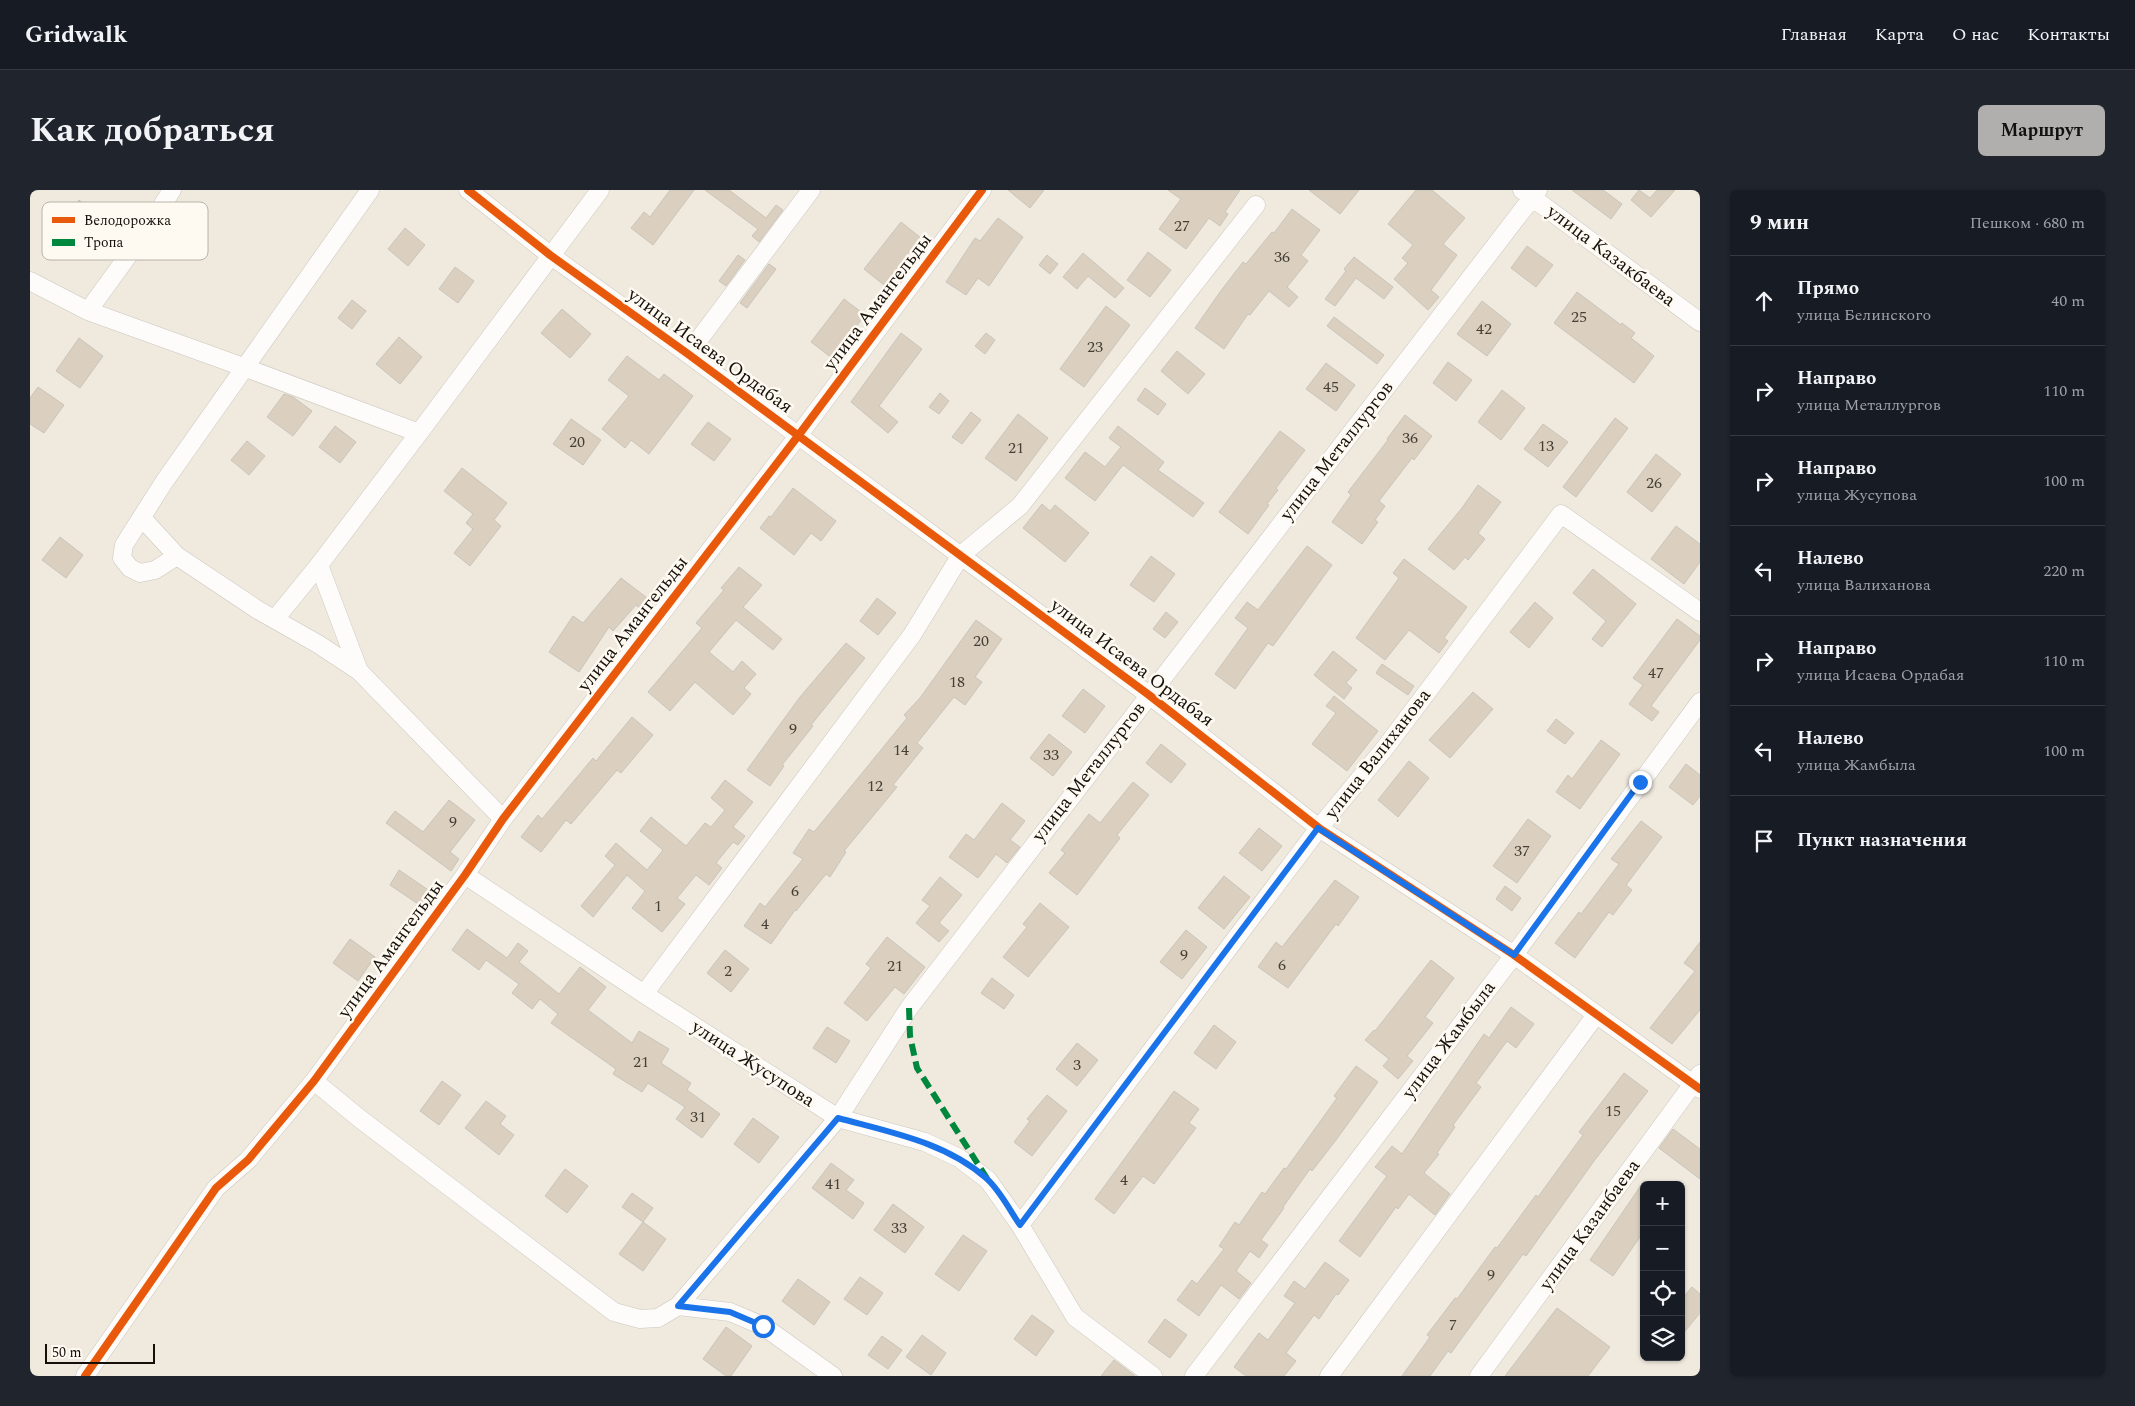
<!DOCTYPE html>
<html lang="ru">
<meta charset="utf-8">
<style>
:root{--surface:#171b24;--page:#20242c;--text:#f1f3f6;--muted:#9ea1a6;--line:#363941;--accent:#b0afad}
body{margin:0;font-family:Spectral,serif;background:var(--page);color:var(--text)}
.controls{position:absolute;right:15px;bottom:15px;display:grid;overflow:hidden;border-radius:8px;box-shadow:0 1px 4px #0004}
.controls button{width:45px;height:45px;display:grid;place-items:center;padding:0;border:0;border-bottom:1px solid var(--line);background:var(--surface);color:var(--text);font:25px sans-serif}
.scale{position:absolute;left:15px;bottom:12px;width:110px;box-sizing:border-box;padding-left:5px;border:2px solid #140f09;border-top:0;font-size:14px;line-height:18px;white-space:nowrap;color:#140f09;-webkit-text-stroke:4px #fef9f1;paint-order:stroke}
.stop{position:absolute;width:15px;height:15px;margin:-11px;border:4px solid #1a73e8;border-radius:50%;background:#fff}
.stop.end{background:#1a73e8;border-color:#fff;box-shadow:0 1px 5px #0008}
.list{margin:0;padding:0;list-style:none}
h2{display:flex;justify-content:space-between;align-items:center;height:65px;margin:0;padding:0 20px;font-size:21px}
h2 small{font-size:16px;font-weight:400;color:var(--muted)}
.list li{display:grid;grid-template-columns:32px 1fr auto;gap:15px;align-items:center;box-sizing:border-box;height:90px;padding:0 20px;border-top:1px solid var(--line)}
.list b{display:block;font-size:19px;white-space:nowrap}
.list p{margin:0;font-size:16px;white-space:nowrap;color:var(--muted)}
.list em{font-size:16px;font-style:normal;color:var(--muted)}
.icon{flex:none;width:28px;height:28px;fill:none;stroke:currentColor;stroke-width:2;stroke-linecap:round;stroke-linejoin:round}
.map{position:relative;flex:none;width:1670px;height:1186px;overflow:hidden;border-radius:8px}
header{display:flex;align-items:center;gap:30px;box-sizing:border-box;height:70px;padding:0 25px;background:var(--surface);border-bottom:1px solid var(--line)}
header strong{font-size:24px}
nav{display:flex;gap:28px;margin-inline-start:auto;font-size:18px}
.intro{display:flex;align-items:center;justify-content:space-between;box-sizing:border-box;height:120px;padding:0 30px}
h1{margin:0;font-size:35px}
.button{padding:12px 22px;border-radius:8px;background:var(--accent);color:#111;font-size:18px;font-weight:700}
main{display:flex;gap:30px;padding:0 30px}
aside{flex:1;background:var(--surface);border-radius:8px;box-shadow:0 1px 4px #0004}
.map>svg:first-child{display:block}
</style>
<header>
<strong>Gridwalk</strong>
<nav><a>Главная</a><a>Карта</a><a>О нас</a><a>Контакты</a></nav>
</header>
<div class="intro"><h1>Как добраться</h1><a class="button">Маршрут</a></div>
<main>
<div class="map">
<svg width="1670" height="1186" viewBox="0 0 1670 1186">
<rect width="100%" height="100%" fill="#efe9de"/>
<path fill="#dbd0bf" stroke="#c9c4bb" d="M640,0H664L623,55L601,38L614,22L620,27Z
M675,0H699L736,28L746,15L753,20L729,52L722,46L728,39Z
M978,0H1014L1000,18Z
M1138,0H1210L1195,22L1198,24L1190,36L1179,28L1156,59L1129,39L1151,9Z
M1279,0H1329L1310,24Z
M1386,0H1402L1435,28L1413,54L1427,65L1401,100L1409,107L1398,120L1364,89L1378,73L1372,68L1383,55L1358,34Z
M1542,0H1573L1592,14L1581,29Z
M1609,0L1620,8L1627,0H1645L1621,27L1601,10Z
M49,10L70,27L47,56L26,39Z
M1262,19L1290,40L1271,65L1278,71L1257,97L1268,107L1259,117L1239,101L1220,125L1218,124L1194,159L1165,138L1190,102L1213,72L1216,74L1242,42L1244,43Z
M968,28L993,47L959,96L948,88L936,105L916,92L945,48L950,51Z
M871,32L891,48L854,95L834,79Z
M375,38L395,55L378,76L358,59Z
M1497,56L1523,75L1506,97L1481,78Z
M1118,62L1141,80L1120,107L1097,90Z
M1053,63L1094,98L1085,108L1058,86L1047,99L1033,87Z
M708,65L715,70L696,96L689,91Z
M1017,65L1028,74L1020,84L1009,75Z
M1324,67L1363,97L1354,109L1326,88L1305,116L1295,109L1316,81L1314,79Z
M739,74L746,79L717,118L710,113Z
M425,77L444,91L428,113L409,99Z
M1547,102L1591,135L1592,133L1605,143L1601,148L1624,166L1604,193L1524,133Z
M814,109L835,125L802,168L781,152Z
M322,110L336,121L322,139L308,128Z
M1452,111L1481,134L1457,166L1427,144Z
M1076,116L1100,135L1054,197L1030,179Z
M532,119L561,144L540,168L511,143Z
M1304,127L1354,165L1347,174L1297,136Z
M871,143L892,159L849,216L868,232L858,243L821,212Z
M956,143L965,150L955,164L945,156Z
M369,147L392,167L370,194L346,174Z
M49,148L73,166L50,198L26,181Z
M1147,161L1175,184L1158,204L1131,181Z
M597,166L629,190L634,184L663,206L619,264L601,250L595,258L572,239L599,206L578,190Z
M1418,172L1442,190L1426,211L1403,193Z
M1296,173L1325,195L1306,221L1276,199Z
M8,197L34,215L14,243L0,234V208Z
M1115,198L1136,214L1128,225L1107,210Z
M1472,200L1495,218L1471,250L1448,232Z
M910,203L919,211L909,224L899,217Z
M254,204L263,207L282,221L263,246L237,227Z
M941,222L951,230L932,254L922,247Z
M988,224L1018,248L986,291L955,268Z
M1375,225L1402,246L1384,270L1382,268L1349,311L1355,316L1345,330L1348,332L1332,354L1302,332L1321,305L1318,302L1358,250L1357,249Z
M1585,228L1598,238L1546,307L1533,297Z
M541,229L571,250L553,275L523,254Z
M678,232L701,249L684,271L661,254Z
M1513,234L1538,252L1518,277L1494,259Z
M305,236L326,252L310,273L289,257Z
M1088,236L1134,272L1128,280L1174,313L1163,327L1093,275L1065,311L1035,288L1055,262L1075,277L1091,257L1079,248Z
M1250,241L1275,260L1246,298L1248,300L1237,314L1239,315L1218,344L1189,322Z
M217,251L235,266L219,285L201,270Z
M1626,264L1651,284L1622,322L1597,302Z
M432,278L477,313L464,330L471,336L440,376L424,363L443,339L436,333L443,324L414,301Z
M1448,295L1471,312L1448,343L1455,349L1438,370L1435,367L1424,380L1398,359L1432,318Z
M763,298L806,331L791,351L781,343L764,365L730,338L739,326L741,327Z
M1012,314L1020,321L1025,315L1059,343L1035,372L993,338Z
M1646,336L1670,354V372L1654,394L1621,369Z
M30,347L53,365L36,388L12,370Z
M1277,356L1302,375L1243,456L1238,453L1205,499L1185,484L1218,438L1205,428L1217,412L1228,420Z
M1121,366L1145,384L1124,412L1100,395Z
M1374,369L1437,417L1414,448L1418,451L1409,463L1379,440L1355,470L1326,448L1369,388L1363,383Z
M709,377L732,395L713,417L752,449L743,460L706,430L679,462L703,482L712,471L726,484L714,498L721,504L703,525L665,492L640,521L618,502L672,438L666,433L694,400L691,398Z
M1563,379L1606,414L1572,457L1562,449L1576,431L1543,403Z
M591,388L625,414L617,424L606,415L583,441L579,437L549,482L519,462L543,426L553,433Z
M847,408L866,423L848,445L830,431Z
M1505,412L1523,428L1499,458L1480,442Z
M1136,422L1148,432L1135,448L1123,439Z
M1647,429L1670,446V450L1621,516L1629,522L1622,531L1599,514L1613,495L1603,488Z
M946,430L972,449L945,487L952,492L935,515L924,507L887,553L893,558L863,595L867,597L814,661L816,662L800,687L796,684L766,721L765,720L741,754L714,736L730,713L735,717L773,669L763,663L779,639L784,642L877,528L874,525L890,508Z
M816,453L835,468L781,535L783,536L752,575L754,576L740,596L717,580L770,507Z
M1303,461L1327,480L1316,493L1322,498L1314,509L1284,485Z
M1352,474L1384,496L1378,505L1346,483Z
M1053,499L1075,516L1055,543L1032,526Z
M1443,502L1463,519L1420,568L1399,550Z
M1304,506L1348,541L1317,581L1282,554L1306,523L1296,516Z
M602,527L623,545L591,583L587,580L541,634L536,630L511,662L491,647L508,625L512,629L563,568L566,571Z
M1526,529L1544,543L1535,554L1517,541Z
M1019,544L1042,562L1023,586L1000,568Z
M1571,550L1590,564L1550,619L1526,602L1538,585L1542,589Z
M1131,554L1156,574L1141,593L1116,573Z
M1379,571L1399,588L1368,627L1348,610Z
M1656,574L1670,585V606L1663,615L1639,597Z
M695,590L723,612L703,637L715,646L708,655L703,652L686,673L692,678L679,695L666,685L647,708L655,714L632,742L602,718L615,701L597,685L563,727L551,716L585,675L575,666L586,653L617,680L633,660L610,641L621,627L656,656L675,633L681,637L695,620L681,608Z
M1103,592L1119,605L1087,645L1090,648L1047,705L1019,683L1035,663L1031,660L1059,624L1070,633Z
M419,610L445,630L420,662L429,669L421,681L356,633L365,621L393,642Z
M972,613L995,631L980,650L990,657L977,673L966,664L948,688L919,667L936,644L944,650Z
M1498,629L1521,646L1487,693L1463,676Z
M1611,631L1632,647L1596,695L1602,700L1583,725L1579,722L1545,768L1525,753L1549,722L1551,724L1589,674L1581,669Z
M1229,638L1252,656L1232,681L1209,663Z
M369,680L404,704L394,718L360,695Z
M1194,686L1220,707L1194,739L1168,718Z
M910,687L932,705L909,733L919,741L909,752L886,733L900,716L892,710Z
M1305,690L1329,707L1308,736L1306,734L1258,798L1228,777L1246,752L1252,757Z
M1475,696L1491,708L1482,721L1466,709Z
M1010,713L1039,737L998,787L973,767L997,737L993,734Z
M437,739L477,768L488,753L498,761L489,772L529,804L550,777L576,797L558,820L602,853L609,841L639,859L631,873L661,893L657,900L690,924L672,948L646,929L655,917L618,893L612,902L583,884L586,879L521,833L528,824L510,809L502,819L482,803L489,794L456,770L449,780L422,760Z
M1156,740L1177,757L1152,789L1130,772Z
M857,747L895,777L874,804L865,797L837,831L814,813L841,778L836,774Z
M320,749L345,767L328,791L303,773Z
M1670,752V820L1642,854L1620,838L1665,781L1654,773Z
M695,760L719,779L701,802L677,783Z
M1401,770L1424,788L1395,827L1403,833L1377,866L1383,871L1368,889L1353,876L1359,869L1335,850L1344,840L1345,841Z
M962,788L984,805L974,819L951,803Z
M1481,817L1504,834L1486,858L1477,851L1446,893L1451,897L1423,935L1425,937L1407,963L1409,964L1394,983L1420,1004L1405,1025L1379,1004L1368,1019L1366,1017L1330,1067L1309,1051L1357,986L1345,977L1362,956L1372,964L1454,844L1459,848Z
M1184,835L1206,852L1186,879L1164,863Z
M797,837L820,851L806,873L783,858Z
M1047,853L1068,870L1047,896L1026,879Z
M1326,876L1348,892L1306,950L1282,981L1280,979L1253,1017L1254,1018L1231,1050L1238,1055L1229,1068L1220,1061L1206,1081L1221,1093L1209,1109L1191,1095L1169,1126L1147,1110L1162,1090L1167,1094L1194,1059L1189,1056L1205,1032L1209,1035L1232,1002L1235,1004L1254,978L1256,979L1307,908L1304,906Z
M1594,883L1618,901L1564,971L1496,1066L1493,1064L1421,1163L1418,1161L1400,1186H1372L1400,1147L1397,1145L1425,1108L1427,1109L1465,1057L1467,1058L1506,1005L1508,1007L1553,945L1549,942Z
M412,891L431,905L409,935L390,921Z
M1144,901L1169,919L1159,933L1166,938L1124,994L1113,986L1084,1024L1065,1009Z
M1017,905L1037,921L1002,966L984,952L1000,931L997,929Z
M456,911L476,926L470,934L484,945L469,965L435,938Z
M723,928L749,947L729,973L704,954Z
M1643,939L1670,959V989L1629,958Z
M801,973L824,990L816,1000L834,1013L823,1029L782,998Z
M535,979L558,996L537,1023L515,1006Z
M1614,991V1041L1583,1086L1560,1070Z
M602,1003L623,1018L613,1032L592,1017Z
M863,1014L894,1037L875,1063L844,1040Z
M613,1032L636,1049L613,1081L589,1064Z
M933,1045L957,1061L929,1101L905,1084Z
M1295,1072L1319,1090L1308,1105L1306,1104L1289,1129L1284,1125L1256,1163L1266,1171L1254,1186H1216L1204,1177L1229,1143L1238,1150L1265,1113L1254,1106L1264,1091L1275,1099Z
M830,1087L853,1103L837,1125L814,1109Z
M768,1089L800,1112L784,1135L752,1111Z
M1662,1097L1670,1104V1123L1651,1146V1110Z
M1527,1118L1580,1157L1558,1186H1475Z
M1002,1125L1024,1141L1006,1166L984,1149Z
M1135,1129L1157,1145L1140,1168L1118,1152Z
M696,1137L722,1156L701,1186H696L673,1169Z
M892,1145L916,1163L901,1185L876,1167Z
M852,1146L872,1160L858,1179L838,1165Z
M1084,1170L1105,1186H1071Z"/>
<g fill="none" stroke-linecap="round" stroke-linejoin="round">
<defs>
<path id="minor" d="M340,0L134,292L94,355L92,368L100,378L110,383L125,380L147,366L228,420L288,454L329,481L473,629
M438,0L520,65L658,164L1119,505L1289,638L1484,765L1670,899
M1492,0L1670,132
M0,91L58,121L216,178L389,243L570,0
M58,121L116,41L142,0
M658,164L781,0
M113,329L147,366
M289,375L329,481
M245,429L289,375L389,243
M435,685L614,804L808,928L895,952L929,968L958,990L990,1035L1045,1127L1123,1186
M614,804L882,445L931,365L990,316L1226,15
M284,891L329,928L584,1122L610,1129L628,1128L648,1116L700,1122L733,1136L803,1186
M990,1035L1289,638L1355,558L1531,324L1670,422
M648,1116L808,928L879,818L1508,0
M55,1186L186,998L218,970L284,891L435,685L473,629L768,246L952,0
M1164,1186L1484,765L1670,512
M1299,1186L1566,825
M1449,1186L1670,884"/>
</defs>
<use href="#minor" stroke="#ccc7be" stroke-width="19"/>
<use href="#minor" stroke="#fdfcfa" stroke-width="18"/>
<path stroke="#00873e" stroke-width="6" stroke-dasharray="12 6" stroke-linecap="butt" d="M879,818L880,846L887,878L958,990"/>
<defs>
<path id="cycleway" d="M438,0L520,65L658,164L1119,505L1289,638L1484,765L1670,899
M55,1186L186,998L218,970L284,891L435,685L473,629L768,246L952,0"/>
</defs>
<use href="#cycleway" stroke="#fef9f1" stroke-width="11"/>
<use href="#cycleway" stroke="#e8590c" stroke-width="8"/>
</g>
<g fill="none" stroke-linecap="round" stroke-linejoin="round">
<path stroke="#1a73e8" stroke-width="6" d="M733,1136L700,1122L648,1116L808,928C859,942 915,952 956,988C970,1000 980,1021 990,1035L1288,638L1484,765L1610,592"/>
</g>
<g text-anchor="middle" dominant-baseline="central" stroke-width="5" stroke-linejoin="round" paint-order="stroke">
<g font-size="16" fill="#463f36">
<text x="1152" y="36">27</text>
<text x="1252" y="67">36</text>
<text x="1549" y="127">25</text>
<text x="1454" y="139">42</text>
<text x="1065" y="157">23</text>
<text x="1301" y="197">45</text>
<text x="1380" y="248">36</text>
<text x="547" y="252">20</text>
<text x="1516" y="256">13</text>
<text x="986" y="258">21</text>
<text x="1624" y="293">26</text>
<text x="951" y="451">20</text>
<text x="1626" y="483">47</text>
<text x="927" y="492">18</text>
<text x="763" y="539">9</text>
<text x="871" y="560">14</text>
<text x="1021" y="565">33</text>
<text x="845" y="596">12</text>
<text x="423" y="632">9</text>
<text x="1492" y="661">37</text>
<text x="765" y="701">6</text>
<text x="628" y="716">1</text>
<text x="735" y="734">4</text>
<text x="1154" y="765">9</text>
<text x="1252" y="775">6</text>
<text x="865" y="776">21</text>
<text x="698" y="781">2</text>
<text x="611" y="872">21</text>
<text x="1047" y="875">3</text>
<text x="1583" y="921">15</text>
<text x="668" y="927">31</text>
<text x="1094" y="990">4</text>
<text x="803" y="994">41</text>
<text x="869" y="1038">33</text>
<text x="1461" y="1085">9</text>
<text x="1423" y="1135">7</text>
</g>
<g font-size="19" fill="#140f09" stroke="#fef9f1">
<text transform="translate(1581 66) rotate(37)">улица Казакбаева</text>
<text transform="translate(848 112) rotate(-53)">улица Амангельды</text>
<text transform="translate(680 161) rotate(36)">улица Исаева Ордабая</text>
<text transform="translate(1307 261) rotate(-52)">улица Металлургов</text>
<text transform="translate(603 434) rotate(-52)">улица Амангельды</text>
<text transform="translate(1102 473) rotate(37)">улица Исаева Ордабая</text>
<text transform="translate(1348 564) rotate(-52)">улица Валиханова</text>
<text transform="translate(1059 582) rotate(-52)">улица Металлургов</text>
<text transform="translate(361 759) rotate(-54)">улица Амангельды</text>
<text transform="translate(1419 850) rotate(-53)">улица Жамбыла</text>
<text transform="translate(723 874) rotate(33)">улица Жусупова</text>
<text transform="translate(1560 1035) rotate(-54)">улица Казанбаева</text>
</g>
</g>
<rect x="12" y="12" width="166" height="58" rx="8" fill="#fef9f1" stroke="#b8b3ab" stroke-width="1"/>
<rect x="22" y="27" width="23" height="6" fill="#e8590c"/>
<rect x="22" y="49" width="23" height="7" fill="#00873e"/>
<g font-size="14" fill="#140f09">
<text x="54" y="35">Велодорожка</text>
<text x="54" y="57">Тропа</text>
</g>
</svg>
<div class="controls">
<button>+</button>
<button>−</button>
<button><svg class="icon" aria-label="locate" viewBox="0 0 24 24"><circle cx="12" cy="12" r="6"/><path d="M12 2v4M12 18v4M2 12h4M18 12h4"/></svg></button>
<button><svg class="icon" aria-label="layers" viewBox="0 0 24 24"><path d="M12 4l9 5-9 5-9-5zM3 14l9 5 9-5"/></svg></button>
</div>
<div class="scale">50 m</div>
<div class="stop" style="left:733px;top:1136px"></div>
<div class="stop end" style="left:1610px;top:592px"></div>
</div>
<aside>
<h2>9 мин<small>Пешком · 680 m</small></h2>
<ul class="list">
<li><svg class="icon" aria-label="ahead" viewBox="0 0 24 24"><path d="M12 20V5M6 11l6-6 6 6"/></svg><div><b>Прямо</b><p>улица Белинского</p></div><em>40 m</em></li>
<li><svg class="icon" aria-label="right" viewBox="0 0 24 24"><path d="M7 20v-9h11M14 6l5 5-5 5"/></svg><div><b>Направо</b><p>улица Металлургов</p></div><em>110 m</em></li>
<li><svg class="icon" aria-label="right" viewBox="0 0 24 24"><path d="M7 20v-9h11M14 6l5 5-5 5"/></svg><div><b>Направо</b><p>улица Жусупова</p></div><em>100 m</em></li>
<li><svg class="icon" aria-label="left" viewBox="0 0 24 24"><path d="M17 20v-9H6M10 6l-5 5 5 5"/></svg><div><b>Налево</b><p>улица Валиханова</p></div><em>220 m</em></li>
<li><svg class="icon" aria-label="right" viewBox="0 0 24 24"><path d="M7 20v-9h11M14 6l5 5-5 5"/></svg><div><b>Направо</b><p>улица Исаева Ордабая</p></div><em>110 m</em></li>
<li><svg class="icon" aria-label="left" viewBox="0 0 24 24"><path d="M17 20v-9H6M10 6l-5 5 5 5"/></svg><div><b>Налево</b><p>улица Жамбыла</p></div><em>100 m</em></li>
<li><svg class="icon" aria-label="arrive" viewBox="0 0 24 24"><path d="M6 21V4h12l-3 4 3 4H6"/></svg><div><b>Пункт назначения</b></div></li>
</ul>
</aside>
</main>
